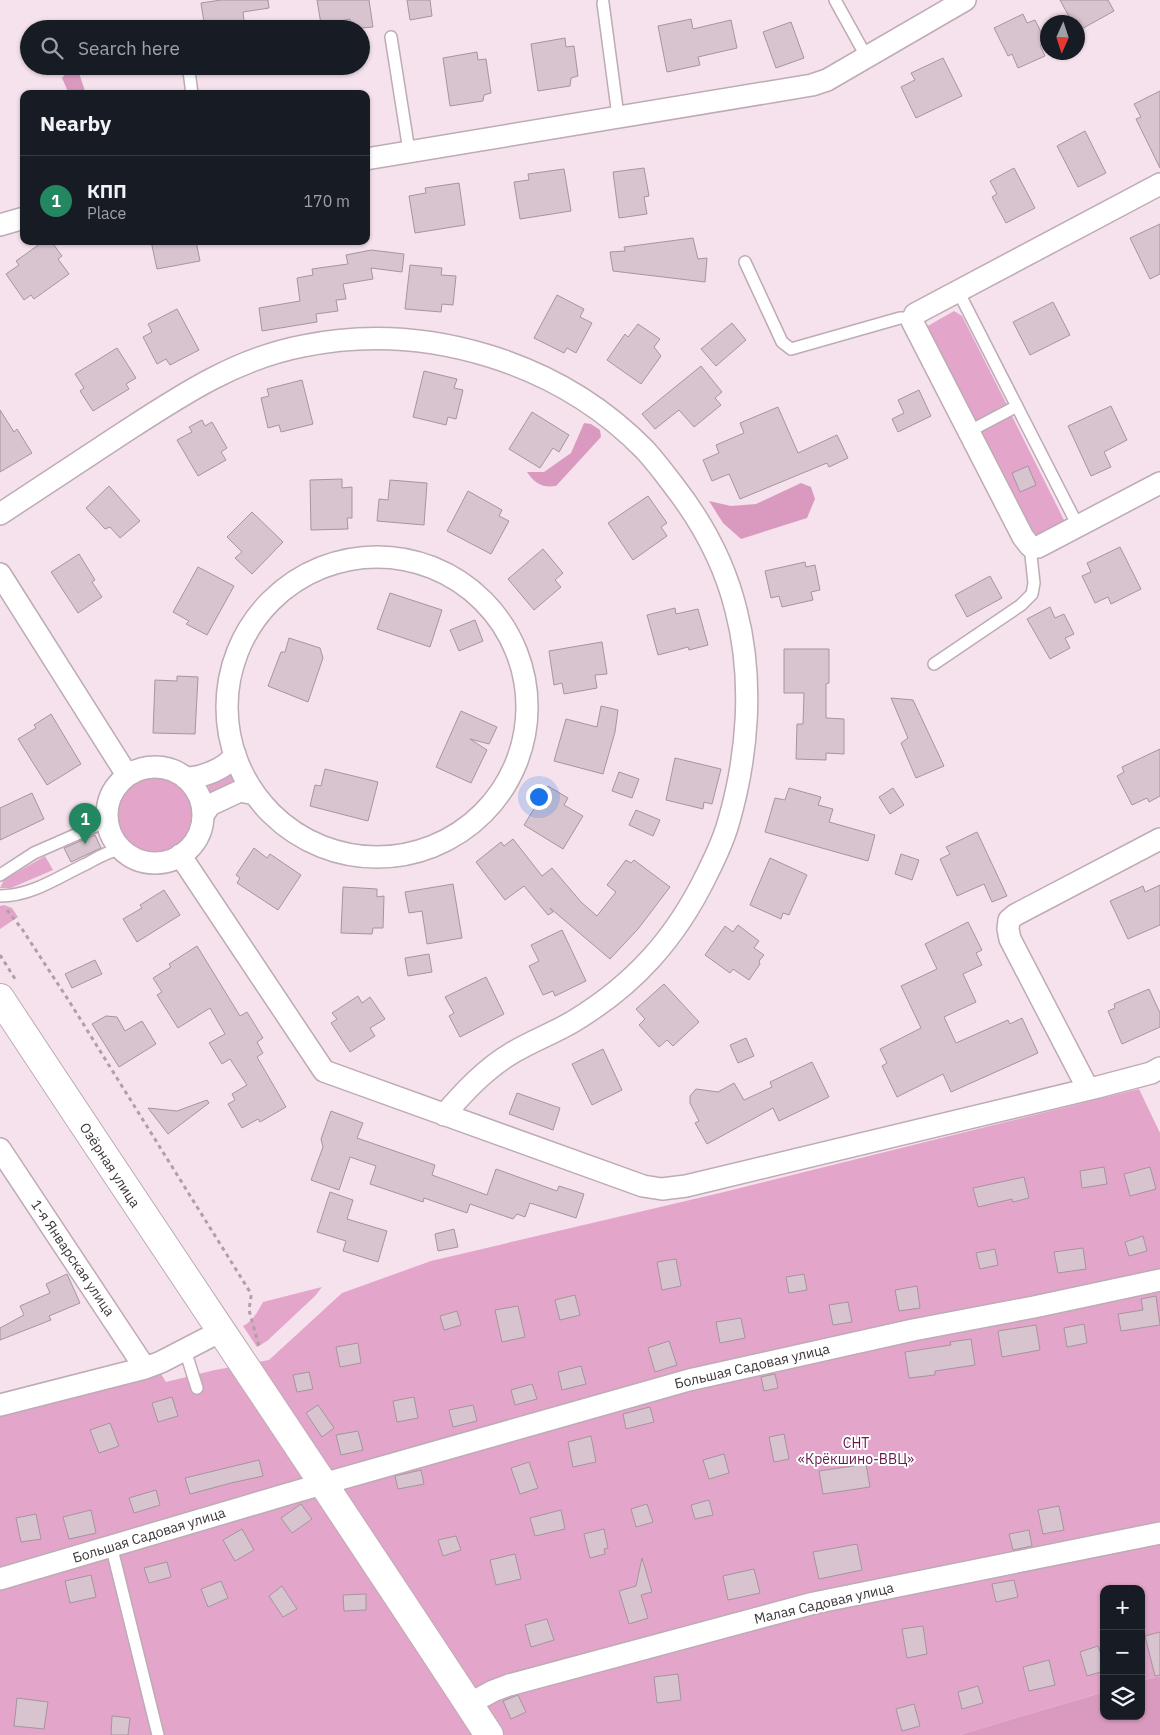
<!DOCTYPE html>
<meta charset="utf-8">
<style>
:root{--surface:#171b24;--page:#20242c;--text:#f1f3f6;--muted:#9ea1a6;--line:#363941;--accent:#238761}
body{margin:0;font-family:"IBM Plex Sans",sans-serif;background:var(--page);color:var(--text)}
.controls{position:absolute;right:15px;bottom:15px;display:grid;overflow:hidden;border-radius:10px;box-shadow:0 1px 4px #0004}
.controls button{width:45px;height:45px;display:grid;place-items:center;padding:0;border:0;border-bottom:1px solid var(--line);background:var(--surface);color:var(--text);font:25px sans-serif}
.compass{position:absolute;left:1040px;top:15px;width:45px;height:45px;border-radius:50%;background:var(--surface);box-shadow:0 1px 4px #0004;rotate:183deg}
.you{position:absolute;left:538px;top:796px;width:18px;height:18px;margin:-12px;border:4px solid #fff;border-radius:50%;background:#1a73e8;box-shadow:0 0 0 8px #1a73e833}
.badge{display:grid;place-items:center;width:32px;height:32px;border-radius:50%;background:var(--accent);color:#fff;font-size:16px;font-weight:700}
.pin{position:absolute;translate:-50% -41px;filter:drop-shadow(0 1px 2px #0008)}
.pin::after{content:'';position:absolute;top:26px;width:18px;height:15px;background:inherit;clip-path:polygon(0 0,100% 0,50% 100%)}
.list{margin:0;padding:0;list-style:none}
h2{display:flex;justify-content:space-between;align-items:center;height:65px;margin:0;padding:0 20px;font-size:21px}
h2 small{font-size:16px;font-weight:400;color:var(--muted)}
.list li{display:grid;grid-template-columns:32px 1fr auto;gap:15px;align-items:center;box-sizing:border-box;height:90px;padding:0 20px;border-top:1px solid var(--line)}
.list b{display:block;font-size:19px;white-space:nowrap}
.list p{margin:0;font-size:16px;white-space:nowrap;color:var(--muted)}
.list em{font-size:16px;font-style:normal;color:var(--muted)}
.icon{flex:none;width:28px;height:28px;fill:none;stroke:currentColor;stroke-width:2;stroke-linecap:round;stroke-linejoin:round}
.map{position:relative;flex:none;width:1160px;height:1735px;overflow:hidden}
.search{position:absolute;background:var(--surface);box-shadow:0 1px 4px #0004;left:20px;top:20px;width:350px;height:55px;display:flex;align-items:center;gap:12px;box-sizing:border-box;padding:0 18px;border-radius:28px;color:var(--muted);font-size:19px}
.panel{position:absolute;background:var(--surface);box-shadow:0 1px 4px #0004;left:20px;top:90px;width:350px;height:155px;border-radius:10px}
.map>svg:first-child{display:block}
</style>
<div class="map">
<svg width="1160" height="1735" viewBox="0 0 1160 1735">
<rect width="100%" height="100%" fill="#f5e2ec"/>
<path fill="#e3a5ca" d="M954,311L962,316L1008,407L974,425L926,327Z
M1011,414L1065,522L1033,539L977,431Z
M229,774L234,780L233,785L213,796L208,793L209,782Z
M115 816a39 39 0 1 1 78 0a39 39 0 1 1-78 0Z
M45,856L53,870L11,888H0L4,880Z
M4,905L12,908L18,917L0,929V906Z
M1139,1089L1160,1133V1676L1141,1681V1589H1104V1692L959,1735H0V1417L46,1403L161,1374L166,1382L215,1370L269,1360L342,1293L431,1261L724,1192Z
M322,1287L315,1296L267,1341L257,1347L243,1326C253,1321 258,1311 263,1302Z"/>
<path fill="#da9ac0" d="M72,70L79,73L86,94H69L62,78L67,72Z
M584,423L591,424L600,430L601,437L556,486C543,488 535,484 527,472H544L571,453Z
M801,483L811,487L815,499L807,518L741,539L723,523L709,501L731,506L756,504Z
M1160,1676V1735H959L1104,1692V1716H1141V1681Z"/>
<path fill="#d7c4cf" stroke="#a6949e" d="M221,0H268L269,8L243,12L245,29H205L201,3Z
M317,0H369L373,27L351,29L350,19L321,24Z
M407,0H430L432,16L410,20Z
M1060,0H1108L1114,11L1078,31V22H1072Z
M1023,14L1027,23L1035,20L1046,42L1040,45L1045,56L1018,68L1012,54L1008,56L994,28Z
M691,19L693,29L731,20L737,48L698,57L700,65L667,72L658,26Z
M791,22L804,58L776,68L763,32Z
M565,38L566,47L574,46L578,76L571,78L570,86L538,91L531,44Z
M477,52L478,60L486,59L491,93L484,95L483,101L450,106L443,58Z
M943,58L962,96L916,118L901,87L915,80L911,73Z
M1160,91V168L1136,119L1141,117L1134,104Z
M1085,131L1106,173L1078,187L1057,146Z
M644,168L649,196L644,197L647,214L619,218L613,172Z
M1014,168L1035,208L1006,223L992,197L997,194L990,181Z
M564,169L571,211L520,219L514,182L529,180L528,174Z
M459,183L465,225L415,233L409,196L426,193L425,188Z
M1160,224V274L1150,279L1130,238Z
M693,238L698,259L707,258L705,282L613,271L610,252L625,251L624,247Z
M44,241H51L62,256L58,259L69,274L34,299L31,295L24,300L6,274L19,265L16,261Z
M151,241H196L200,261L157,269Z
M371,250L404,254L402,272L371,268L373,279L343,284L346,299L336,300L338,311L316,314L317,322L262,331L259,308L300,301L297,278L313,275L312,269L348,264L346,255Z
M410,265L442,268L441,275L456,276L453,305L442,304L441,312L405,309Z
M557,295L584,309L580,317L592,323L576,353L567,348L564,353L534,338Z
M1053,302L1070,335L1030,355L1013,322Z
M177,309L199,350L170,365L166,359L157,364L143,337L152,332L148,324Z
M732,323L746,340L716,366L701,349Z
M638,324L660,339L654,347L661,356L641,384L607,360L625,334L628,337Z
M117,348L136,378L126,384L129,389L93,411L80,391L84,388L75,374Z
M701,366L722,392L715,398L721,405L694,427L679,410L655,429L642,414Z
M424,371L457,379L454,388L463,390L456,419L448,417L446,425L413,417Z
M302,380L313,424L281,432L279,425L268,428L261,398L269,396L267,389Z
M919,390L931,416L898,432L892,419L904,413L898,400Z
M1111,406L1127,440L1104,452L1111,467L1091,476L1068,426Z
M778,407L798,453L837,435L848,458L829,467L827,463L740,499L729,474L712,481L703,460L719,453L716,445L744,433L740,423Z
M0,410L14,432L17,429L32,453L0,472Z
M532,412L569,435L559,452L553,448L540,468L509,449Z
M202,420L205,426L212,422L227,448L221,452L226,460L198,476L177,440L192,432L189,427Z
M1028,466L1036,485L1020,492L1012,473Z
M342,479V488L352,487V518H347L348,529L311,530L310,480Z
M390,480L427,483L424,525L377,521L379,499L388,500Z
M109,486L140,521L120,538L110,527L105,529L86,508Z
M468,491L502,510L499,516L509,521L491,554L447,531Z
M648,496L667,523L661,527L667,536L633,560L608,523Z
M252,512L283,542L252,574L235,558L242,552L227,537Z
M1120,547L1141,589L1111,604L1108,597L1095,603L1082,576L1091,572L1087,563Z
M543,549L563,573L555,580L561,587L534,610L508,579Z
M79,554L95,580L92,582L102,597L78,613L51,572Z
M805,562L806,567L815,565L820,590L811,592L813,600L782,607L779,596L771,598L765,571Z
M198,567L234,586L207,635L186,624L189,621L173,612Z
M990,576L1002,598L967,617L955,595Z
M390,593L442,610L430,647L377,629Z
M1050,607L1055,618L1064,614L1074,634L1065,638L1070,648L1050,659L1027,619Z
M675,608L676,614L698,609L708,645L689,650L688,647L658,655L647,615Z
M475,620L483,641L459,651L450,630Z
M289,638L320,648L323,658L308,702L268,686L281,652H285Z
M602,642L607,674L595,675L597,688L564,694L562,683L554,685L549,651Z
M784,649H829V683L826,684V718L844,719V754L826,753V760L796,759L797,724H803L804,693H784Z
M177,676L198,677L195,734L153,733L155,680L177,681Z
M891,698L913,700L944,766L916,778L901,743L908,738Z
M601,706L618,710L615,732L603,774L554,761L566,719L597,727Z
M461,711L497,727L489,744L470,739L487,750L471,783L436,767Z
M51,714L81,764L47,785L18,739L36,728L34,725Z
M1160,749V796L1149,802L1147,798L1132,805L1117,776L1124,772L1122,767Z
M675,758L721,769L712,804L704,802L703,809L666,800Z
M325,769L378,782L368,821L310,806L315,785L321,786Z
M619,772L639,779L632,798L612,791Z
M548,786L568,798L564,805L583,816L563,849L524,825Z
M789,788L821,797L818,805L833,809L829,822L875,835L868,861L765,832L775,798L785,800Z
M893,788L904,805L890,814L879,797Z
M32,793L44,819L0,840V808Z
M636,810L660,820L653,836L629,825Z
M977,832L1007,896L992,902L984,884L957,896L940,859L950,854L946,847Z
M95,835L101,848L71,862L64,848Z
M513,839L542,876L552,868L581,902L597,916L616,892L607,885L626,860L631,863L634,860L670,887L638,929L610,959L550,908L553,912L548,915L524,886L505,900L476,862L501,842L504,846Z
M254,848L267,858L270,854L301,875L278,910L237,883L240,878L236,875Z
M901,854L919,860L912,880L895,874Z
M770,858L807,875L789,915L783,913L781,919L750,905Z
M453,884L462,938L427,944L422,911L409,913L405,892Z
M1160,885V925L1128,939L1110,901L1143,886L1145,892Z
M343,887L377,889V897L384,896L383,928H373L372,934L341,933Z
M164,890L180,915L137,942L123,919L142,908L140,905Z
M968,922L982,950L976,953L982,965L963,974L976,1002L944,1017L956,1043L1008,1020L1010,1024L1022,1018L1038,1053L951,1092L943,1074L897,1097L882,1066L887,1063L880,1049L921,1028L901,986L937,969L925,944Z
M738,925L759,941L754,948L764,955L759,961L760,964L749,980L733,969L730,973L705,955L725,926L733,932Z
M562,930L586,981L555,996L553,991L543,995L529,966L539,961L531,945Z
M197,946L240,1016L247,1012L263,1038L257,1042L263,1053L257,1057L286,1107L260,1122L258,1119L242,1128L228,1104L235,1100L232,1094L247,1085L230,1059L222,1064L209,1043L225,1034L210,1008L178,1028L157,995L162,992L153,978L171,967L169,964Z
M429,954L432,972L408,976L405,958Z
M95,960L102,974L72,988L65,974Z
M486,977L504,1014L460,1037L449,1016L454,1013L445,997Z
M664,984L699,1022L673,1046L667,1040L659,1047L639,1025L645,1019L636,1009Z
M1149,989L1160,1013V1027L1122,1044L1108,1011L1115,1008L1114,1004Z
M358,996L362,1003L370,997L385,1019L370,1028L375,1036L350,1052L331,1023L337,1019L332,1013Z
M106,1016L117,1017L125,1031L142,1021L156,1044L119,1067L92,1024Z
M746,1038L754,1056L738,1063L730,1045Z
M603,1049L622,1090L592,1105L572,1064Z
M812,1062L829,1097L779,1121L773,1108L707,1144L695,1123L699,1121L690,1103V1096L696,1089L718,1092L734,1083L744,1100L772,1087L770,1082Z
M517,1093L560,1108L553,1130L509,1114Z
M207,1100L209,1103L168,1134L148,1108L177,1111Z
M331,1111L363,1123L357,1138L435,1165L432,1175L487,1195L496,1169L557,1191L559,1186L584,1194L576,1218L530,1203L525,1217L517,1214L513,1219L470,1204L467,1213L424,1198L423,1202L370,1184L376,1166L350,1157L339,1190L311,1180L323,1147L321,1139Z
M1104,1167L1107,1184L1082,1188L1080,1171Z
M1150,1167L1156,1189L1130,1196L1124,1174Z
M1024,1177L1029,1198L1013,1202L1012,1199L978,1207L973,1188Z
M330,1192L353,1200L347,1219L387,1231L378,1262L343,1251L346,1241L317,1232Z
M454,1229L458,1247L438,1251L435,1234Z
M1143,1236L1147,1251L1129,1256L1125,1242Z
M1083,1248L1086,1269L1058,1273L1054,1252Z
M995,1249L998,1265L980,1269L976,1253Z
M676,1259L681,1286L662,1290L657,1262Z
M67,1274L80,1303L49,1316L51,1320L0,1340V1328L24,1315L20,1306L50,1293L46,1284Z
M804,1274L807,1290L789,1293L786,1277Z
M917,1286L920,1308L899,1311L895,1290Z
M575,1295L580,1315L560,1320L555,1300Z
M1156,1296L1160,1325L1121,1331L1118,1314L1143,1310L1141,1299Z
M848,1302L852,1322L833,1325L829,1305Z
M518,1306L525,1337L502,1342L495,1310Z
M457,1311L461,1325L444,1330L440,1316Z
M741,1318L745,1338L720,1343L716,1322Z
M1084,1324L1087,1343L1067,1347L1064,1328Z
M1036,1325L1040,1350L1002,1357L998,1331Z
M971,1339L975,1365L935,1371V1375L909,1378L905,1352L951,1345L950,1342Z
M669,1341L677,1365L655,1372L648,1348Z
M358,1343L361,1363L340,1367L336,1347Z
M581,1366L586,1384L562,1390L558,1372Z
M309,1372L313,1389L297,1392L293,1375Z
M775,1374L778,1388L764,1391L761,1377Z
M532,1384L537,1399L515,1405L511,1390Z
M172,1397L178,1416L158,1422L152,1403Z
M414,1397L418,1418L397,1422L393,1401Z
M318,1405L334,1428L322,1437L306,1413Z
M473,1405L477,1421L453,1427L449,1410Z
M650,1407L654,1422L626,1429L623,1414Z
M110,1423L119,1446L99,1453L90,1430Z
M358,1431L363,1450L341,1455L336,1435Z
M784,1434L789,1459L774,1462L769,1437Z
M591,1436L596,1462L573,1467L568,1442Z
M724,1454L729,1473L709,1479L703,1460Z
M259,1460L263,1476L231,1483L190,1494L185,1478Z
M529,1462L538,1488L520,1494L511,1468Z
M866,1464L870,1487L823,1494L819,1471Z
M421,1470L424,1484L398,1489L395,1476Z
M156,1490L160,1505L134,1513L129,1498Z
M709,1500L713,1515L695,1519L691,1505Z
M301,1504L312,1519L292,1533L281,1518Z
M647,1504L653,1522L636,1527L631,1509Z
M1059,1506L1064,1530L1043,1534L1038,1510Z
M91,1510L96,1533L69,1539L63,1517Z
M561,1510L565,1529L535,1536L530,1518Z
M36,1514L41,1539L21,1542L16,1518Z
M242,1529L254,1550L235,1561L223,1540Z
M604,1529L608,1548L604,1549L605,1554L590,1558L584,1534Z
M1029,1530L1032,1546L1013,1550L1009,1534Z
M456,1536L461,1550L443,1556L438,1540Z
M857,1544L862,1570L819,1579L813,1552Z
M515,1554L521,1579L496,1585L490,1560Z
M642,1558L652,1592L641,1595L648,1618L629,1624L619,1591L636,1586Z
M167,1562L171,1577L149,1583L144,1568Z
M754,1569L760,1593L728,1600L723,1576Z
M91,1575L96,1597L70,1603L65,1581Z
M1014,1580L1018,1597L996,1602L992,1584Z
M221,1581L228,1598L208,1607L201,1589Z
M282,1586L297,1609L283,1617L269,1596Z
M366,1594V1610L344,1611L343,1595Z
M547,1619L554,1640L531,1647L525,1625Z
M923,1626L927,1654L907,1658L902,1629Z
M1160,1632V1675L1155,1676L1145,1636Z
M1098,1646L1104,1663V1671L1087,1676L1080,1652Z
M1049,1660L1055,1685L1029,1691L1023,1667Z
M678,1674L681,1700L657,1703L654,1677Z
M978,1686L983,1703L962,1709L958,1692Z
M518,1695L526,1712L511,1719L503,1701Z
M17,1698L48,1702L44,1729L14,1726Z
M914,1704L920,1726L902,1731L896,1709Z
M112,1716L130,1718L128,1735H111Z"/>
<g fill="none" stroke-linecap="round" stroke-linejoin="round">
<defs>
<path id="lane" d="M835,0L866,56
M603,3L618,116
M391,37L409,151
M189,71L192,94
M745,262L782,342L791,349L900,318H913
M958,291L1078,526
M968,432L1017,406
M934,664L1021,605L1032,594L1034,583L1030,546
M0,875L34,853L98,825L106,817
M0,896C32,896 58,877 86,864C97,858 108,851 121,849
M185,1350L197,1388
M111,1545L158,1735"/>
<path id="street" d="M366,159L812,85L827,80L965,0
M1160,184L915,314L912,321L1023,537L1030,546L1038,547L1160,483
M0,225L24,218
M0,514C41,487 82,460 123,433C180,396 235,359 303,346C424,321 558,361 645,450C655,461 665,474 674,486C702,522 725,565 736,610C754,679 748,756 728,824C723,841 715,858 707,874C676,938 635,984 574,1021C554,1033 532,1041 512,1053C485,1069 464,1092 444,1115
M227 707a150 150 0 1 1 300 0a150 150 0 1 1-300 0Z
M0,574L127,775
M107 815a48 48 0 1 1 96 0a48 48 0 1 1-96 0Z
M185,778C201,778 227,769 235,754
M203,815L210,805L240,791L255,794
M180,855L324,1071L643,1186L662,1189L686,1186L1098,1087L1151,1073L1160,1068
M1088,1089L1010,939L1008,929L1009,920L1015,915L1160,839
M0,1149L145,1368
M0,1405L145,1368L161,1362L221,1331
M0,1579L298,1491L689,1380L913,1330L1034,1307L1160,1280
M469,1704L493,1691L509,1685L814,1603L1160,1533"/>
<path id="secondary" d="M0,998C162,1244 328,1488 489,1735"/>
</defs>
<use href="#lane" stroke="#beabb5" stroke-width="14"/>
<use href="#street" stroke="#beabb5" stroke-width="24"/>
<use href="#secondary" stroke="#beabb5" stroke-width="30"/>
<path stroke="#afa0a8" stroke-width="3" stroke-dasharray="4 4" stroke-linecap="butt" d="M7,910L22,929L69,1001L250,1292L251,1296L249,1310L259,1346
M0,955L17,982"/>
<use href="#lane" stroke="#fff" stroke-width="11"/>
<use href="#street" stroke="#fff" stroke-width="21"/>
<use href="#secondary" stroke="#fff" stroke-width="28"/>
</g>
<g text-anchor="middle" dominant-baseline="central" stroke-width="4" stroke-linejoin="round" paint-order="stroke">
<g font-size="14" fill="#3c3539" stroke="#fff">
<text transform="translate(110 1165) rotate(57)">Озёрная улица</text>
<text transform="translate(73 1258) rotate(56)">1-я Январская улица</text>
<text transform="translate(752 1366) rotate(-13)">Большая Садовая улица</text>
<text transform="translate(149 1535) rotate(-17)">Большая Садовая улица</text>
<text transform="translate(824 1603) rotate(-13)">Малая Садовая улица</text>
</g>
<g font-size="14" fill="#651a4d" stroke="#fff">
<text x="856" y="1443">СНТ<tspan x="856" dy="16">«Крёкшино-ВВЦ»</tspan></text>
</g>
</g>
</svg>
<div class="controls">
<button>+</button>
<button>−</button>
<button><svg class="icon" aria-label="layers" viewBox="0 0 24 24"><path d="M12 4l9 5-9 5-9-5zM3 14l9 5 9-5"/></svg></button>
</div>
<svg class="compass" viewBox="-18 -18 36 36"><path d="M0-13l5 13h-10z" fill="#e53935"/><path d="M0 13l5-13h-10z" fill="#9ea1a6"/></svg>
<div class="you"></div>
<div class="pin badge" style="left:85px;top:844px">1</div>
<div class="search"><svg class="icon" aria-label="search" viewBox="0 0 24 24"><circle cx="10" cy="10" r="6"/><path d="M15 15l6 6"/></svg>Search here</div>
<section class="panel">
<h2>Nearby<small></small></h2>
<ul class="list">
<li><span class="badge">1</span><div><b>КПП</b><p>Place</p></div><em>170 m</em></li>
</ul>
</section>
</div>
